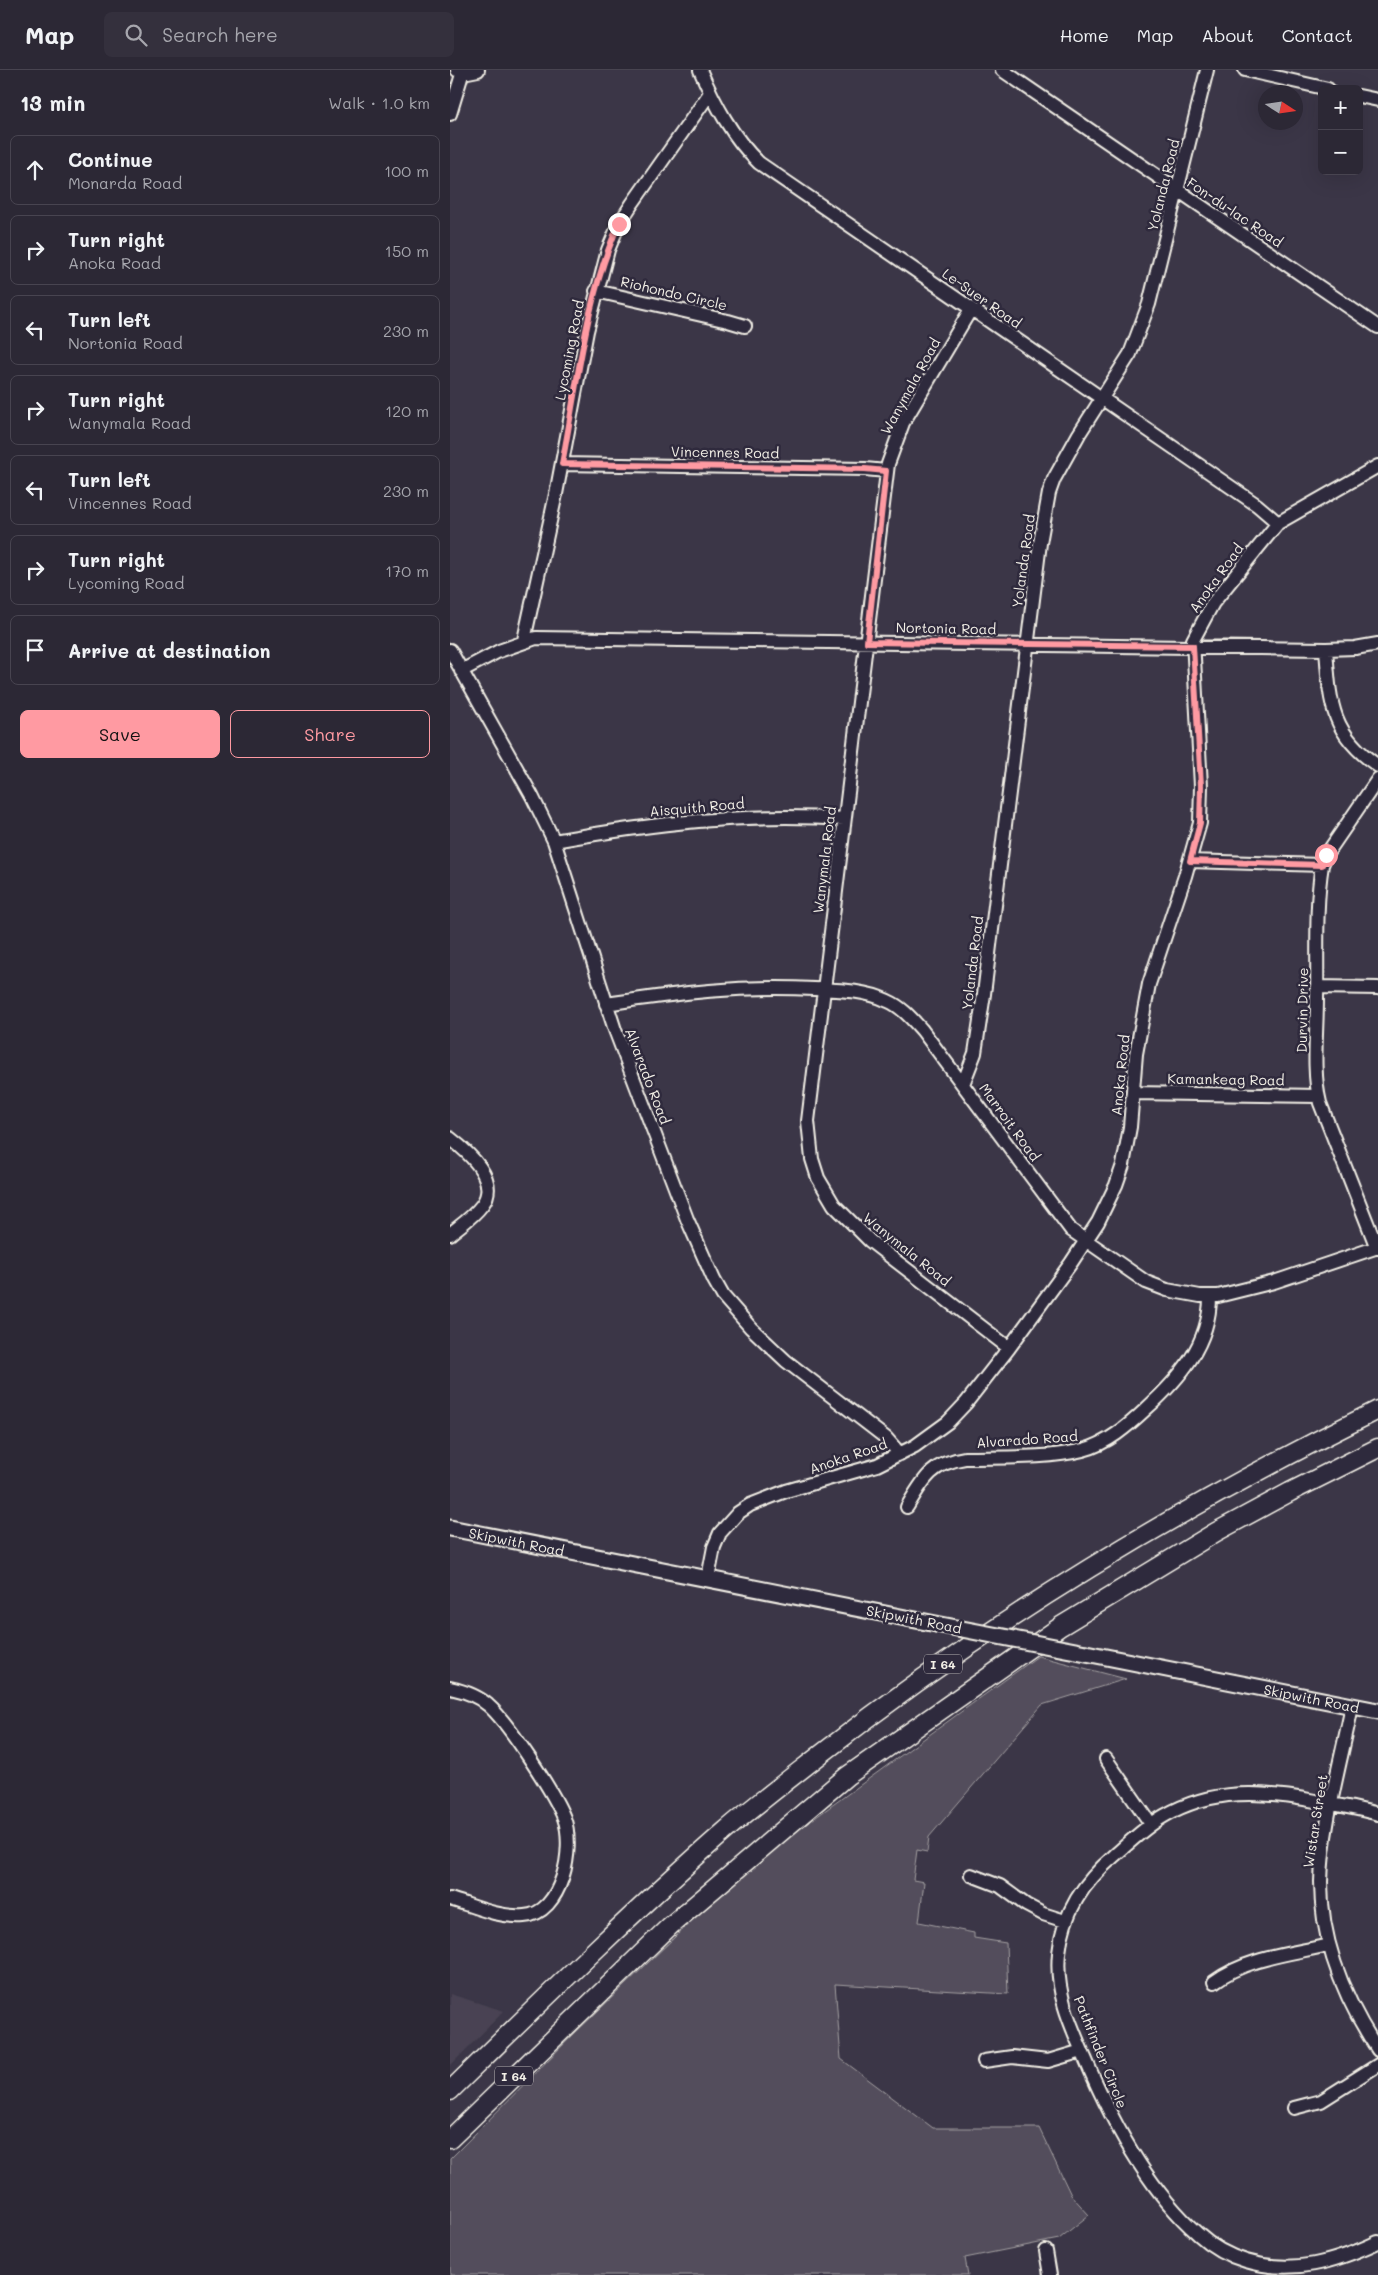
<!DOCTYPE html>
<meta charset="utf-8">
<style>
:root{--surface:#2c2835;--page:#34303d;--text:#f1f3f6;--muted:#a6a6ad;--line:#484450;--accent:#ff9aa2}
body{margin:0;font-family:Mali,sans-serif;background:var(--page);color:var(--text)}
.controls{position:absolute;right:15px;top:15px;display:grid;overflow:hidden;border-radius:8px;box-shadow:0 5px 20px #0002}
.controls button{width:45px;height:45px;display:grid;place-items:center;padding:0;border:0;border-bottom:1px solid var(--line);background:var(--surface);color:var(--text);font:25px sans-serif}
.compass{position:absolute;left:808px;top:15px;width:45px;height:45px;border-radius:50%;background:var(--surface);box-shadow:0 5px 20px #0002;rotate:102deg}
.stop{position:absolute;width:15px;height:15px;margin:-11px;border:4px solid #ff9aa2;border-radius:50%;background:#fff}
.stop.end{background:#ff9aa2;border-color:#fff;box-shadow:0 1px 5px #0008}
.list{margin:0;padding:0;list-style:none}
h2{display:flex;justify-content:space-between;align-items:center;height:65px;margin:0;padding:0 20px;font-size:21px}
h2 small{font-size:16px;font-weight:400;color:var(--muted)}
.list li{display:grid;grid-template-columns:32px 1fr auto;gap:15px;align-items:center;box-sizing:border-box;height:70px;margin:0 10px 10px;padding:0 10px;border:1px solid var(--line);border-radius:8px}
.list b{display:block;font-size:19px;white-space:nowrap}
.list p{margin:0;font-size:16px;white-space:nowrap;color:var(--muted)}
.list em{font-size:16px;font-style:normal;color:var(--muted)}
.actions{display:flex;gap:10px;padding:15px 20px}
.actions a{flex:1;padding:11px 0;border:1px solid var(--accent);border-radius:8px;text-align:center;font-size:18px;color:var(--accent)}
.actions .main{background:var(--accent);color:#111}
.icon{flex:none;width:28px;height:28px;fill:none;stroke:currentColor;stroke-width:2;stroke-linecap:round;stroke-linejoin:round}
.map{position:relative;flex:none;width:928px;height:2205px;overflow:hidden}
header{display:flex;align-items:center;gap:30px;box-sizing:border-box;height:70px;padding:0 25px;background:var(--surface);border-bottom:1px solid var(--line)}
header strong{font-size:24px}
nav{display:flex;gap:28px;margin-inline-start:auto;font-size:18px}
.search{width:350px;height:45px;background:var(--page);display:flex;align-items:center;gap:12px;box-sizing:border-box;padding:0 18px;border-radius:8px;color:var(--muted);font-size:19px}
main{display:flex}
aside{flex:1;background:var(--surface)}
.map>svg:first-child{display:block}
</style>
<header>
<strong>Map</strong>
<div class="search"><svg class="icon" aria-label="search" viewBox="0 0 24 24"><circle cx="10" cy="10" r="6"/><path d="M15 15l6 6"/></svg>Search here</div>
<nav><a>Home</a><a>Map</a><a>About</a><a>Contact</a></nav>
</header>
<main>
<aside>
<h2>13 min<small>Walk · 1.0 km</small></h2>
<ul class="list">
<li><svg class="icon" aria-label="ahead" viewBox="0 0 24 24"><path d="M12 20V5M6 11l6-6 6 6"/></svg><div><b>Continue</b><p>Monarda Road</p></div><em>100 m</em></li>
<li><svg class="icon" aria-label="right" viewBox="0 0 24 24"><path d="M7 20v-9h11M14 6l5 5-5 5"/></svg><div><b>Turn right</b><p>Anoka Road</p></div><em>150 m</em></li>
<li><svg class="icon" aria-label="left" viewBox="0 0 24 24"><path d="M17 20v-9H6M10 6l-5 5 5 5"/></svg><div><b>Turn left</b><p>Nortonia Road</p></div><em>230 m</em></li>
<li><svg class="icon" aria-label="right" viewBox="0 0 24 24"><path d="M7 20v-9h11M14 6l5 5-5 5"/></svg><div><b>Turn right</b><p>Wanymala Road</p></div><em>120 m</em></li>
<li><svg class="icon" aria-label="left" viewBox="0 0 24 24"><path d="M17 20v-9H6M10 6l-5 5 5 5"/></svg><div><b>Turn left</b><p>Vincennes Road</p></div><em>230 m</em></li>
<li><svg class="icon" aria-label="right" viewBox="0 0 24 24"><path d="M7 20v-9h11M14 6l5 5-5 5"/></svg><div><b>Turn right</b><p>Lycoming Road</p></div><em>170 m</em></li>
<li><svg class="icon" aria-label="arrive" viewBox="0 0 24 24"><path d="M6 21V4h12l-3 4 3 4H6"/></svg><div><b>Arrive at destination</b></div></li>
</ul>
<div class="actions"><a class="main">Save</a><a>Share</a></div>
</aside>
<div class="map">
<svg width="928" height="2205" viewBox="0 0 928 2205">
<rect width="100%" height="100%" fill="#3b3647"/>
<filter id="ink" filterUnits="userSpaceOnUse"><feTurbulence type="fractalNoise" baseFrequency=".02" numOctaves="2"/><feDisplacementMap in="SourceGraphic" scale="10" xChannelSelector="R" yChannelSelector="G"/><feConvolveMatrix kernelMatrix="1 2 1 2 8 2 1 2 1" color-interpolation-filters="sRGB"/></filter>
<g filter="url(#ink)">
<path fill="#484352" d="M0,1924L54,1941L0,1996Z"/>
<path fill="#534e5c" stroke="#a4a0a2" d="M588,1586L676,1609L592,1635L479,1767L477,1782L467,1780L463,1810L474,1812L469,1852L524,1863V1868L556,1873L558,1924L385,1914L391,1989L483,2058H589L621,2125L639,2145L609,2169L515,2188L518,2205H0V2089L126,1962L300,1795Z"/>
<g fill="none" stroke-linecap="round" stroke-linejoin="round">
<defs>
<path id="minor" d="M7,0L18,2L28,0
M250,0C265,34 282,67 309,93L746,393L807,435L828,453
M552,0L928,257
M795,0L878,19
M909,26L928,30
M0,44L13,1
M146,221L278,251L295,256
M521,239L453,353L438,394L358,1051L362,1089L368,1108L384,1135L420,1171L559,1278
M112,394L415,399L436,401
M74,570L106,424L137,261L158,180L169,154L182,134L260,23
M876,579C880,632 880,663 928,696
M0,580L82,726L104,771L165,960L237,1149L264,1210L273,1226L301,1258L336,1291L436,1368L450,1384
M11,601L49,581L86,568L876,579L905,578L928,574
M104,771C200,754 296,742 394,749
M740,791L872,795
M867,917L928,918
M156,934C228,923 291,915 364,919C389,920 415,920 438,931C452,937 462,949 472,960L621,1160L696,1212L717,1220L750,1226H768L824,1212L928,1177
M513,1014L525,983L534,924L590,473L599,423L604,409L629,364L680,284L699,234L757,0
M683,1023L868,1026
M0,1068C18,1082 51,1110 32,1135C24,1146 11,1155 0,1164
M927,1178L870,1033C862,1000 867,963 867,929C868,885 865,838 872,795L876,785L928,709
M457,1437C473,1410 481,1393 515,1388C552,1387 597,1389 633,1380C657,1374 678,1356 696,1339C729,1309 760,1274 760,1227
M258,1508L264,1477L270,1463L288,1443L300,1435L336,1421L427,1395L465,1376L498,1352L516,1333L559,1278L621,1193L648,1152L666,1115L673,1095L680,1057L686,984L699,914L735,806L750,753L751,716L743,570L763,533L828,453L928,396
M0,1618C14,1621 27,1625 38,1635C58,1652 104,1723 114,1748C125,1778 112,1844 74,1846C49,1848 23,1836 0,1829
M902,1636C891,1691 872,1757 871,1812C871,1873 895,1930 928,1980
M656,1689L701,1754
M928,1744C907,1738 886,1735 865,1731C813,1721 762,1718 714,1746C695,1757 680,1772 664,1786C634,1812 613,1842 609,1883C605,1921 620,1954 635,1988C661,2050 697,2119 748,2164C761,2176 779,2186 796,2191C843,2205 885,2192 928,2172
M521,1805L550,1816L576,1835L593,1844L615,1851
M764,1912C796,1888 840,1884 879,1875
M534,1991L562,1987L598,1991L632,1981
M844,2038L871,2031L928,1995
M596,2181L600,2205"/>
<g id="major">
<path id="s1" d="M0,1458L486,1554"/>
<path id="s2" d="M636,1583L928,1641"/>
</g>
<path id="highway" d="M0,2021C90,1933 180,1844 275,1761C305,1735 338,1710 370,1685C545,1548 729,1438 928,1340
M0,2069L220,1856L397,1706L611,1556L766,1462L840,1422L928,1378"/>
</defs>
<use href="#minor" stroke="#f4f1e8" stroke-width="16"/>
<use href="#major" stroke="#f4f1e8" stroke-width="19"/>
<use href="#highway" stroke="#f4f1e8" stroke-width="21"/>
<use href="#minor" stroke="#2f2a3d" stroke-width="12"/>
<use href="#major" stroke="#2f2a3d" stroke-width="15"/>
<use href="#highway" stroke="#2f2a3d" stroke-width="18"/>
<defs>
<path id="major-bridge" d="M486,1554L636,1583"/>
</defs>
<use href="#major-bridge" stroke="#f4f1e8" stroke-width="19" stroke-linecap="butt"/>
<use href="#major-bridge" stroke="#2f2a3d" stroke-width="15"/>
</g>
</g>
<g fill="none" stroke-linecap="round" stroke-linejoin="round" filter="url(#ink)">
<path stroke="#ff9aa2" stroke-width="6" d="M169,154C136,225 127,317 112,394L415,399L436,401L417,572L743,576L751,716L750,753L740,791L872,795L876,785"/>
</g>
<g text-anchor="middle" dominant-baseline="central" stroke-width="5" stroke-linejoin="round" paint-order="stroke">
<g fill="#2f2a3d" stroke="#b9b5b5" stroke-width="1">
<rect x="474" y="1584.5" width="38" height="19" rx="4"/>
<rect x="45" y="1996.5" width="38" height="19" rx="4"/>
</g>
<g font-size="12" font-weight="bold" fill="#f4f1e8">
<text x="493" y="1594">I 64</text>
<text x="64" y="2006">I 64</text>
</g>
<g font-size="14" fill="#f4f1e8" stroke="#2f2a3d">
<text transform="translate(713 115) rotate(-76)">Yolanda Road</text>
<text transform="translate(785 142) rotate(34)">Fon-du-lac Road</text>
<text transform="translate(224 223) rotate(13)">Riohondo Circle</text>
<text transform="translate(532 228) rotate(35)">Le-Suer Road</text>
<text transform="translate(119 280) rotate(-79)">Lycoming Road</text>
<text transform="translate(460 316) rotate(-61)">Wanymala Road</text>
<text transform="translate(275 382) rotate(1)">Vincennes Road</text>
<text transform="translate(573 491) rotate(-82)">Yolanda Road</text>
<text transform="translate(766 508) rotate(-54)">Anoka Road</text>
<text transform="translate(496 558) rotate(1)">Nortonia Road</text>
<text transform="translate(247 737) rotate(-5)">Aisquith Road</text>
<text transform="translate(374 790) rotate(-83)">Wanymala Road</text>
<text transform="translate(522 893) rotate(-83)">Yolanda Road</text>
<text transform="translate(852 940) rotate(-89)">Durvin Drive</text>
<text transform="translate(670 1005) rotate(-84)">Anoka Road</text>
<text transform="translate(198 1006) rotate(69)">Alvarado Road</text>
<text transform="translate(776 1009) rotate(1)">Kamankeag Road</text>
<text transform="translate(560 1052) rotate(54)">Marroit Road</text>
<text transform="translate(457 1179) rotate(39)">Wanymala Road</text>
<text transform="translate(577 1369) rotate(-4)">Alvarado Road</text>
<text transform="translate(398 1386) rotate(-19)">Anoka Road</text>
<text stroke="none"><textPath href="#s1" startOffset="68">Skipwith Road</textPath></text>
<text transform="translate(464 1549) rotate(11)">Skipwith Road</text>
<text stroke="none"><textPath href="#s2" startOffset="230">Skipwith Road</textPath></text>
<text transform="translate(865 1751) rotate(-81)">Wistar Street</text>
<text transform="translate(651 1982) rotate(68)">Pathfinder Circle</text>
</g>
</g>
</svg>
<div class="controls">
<button>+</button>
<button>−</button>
</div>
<svg class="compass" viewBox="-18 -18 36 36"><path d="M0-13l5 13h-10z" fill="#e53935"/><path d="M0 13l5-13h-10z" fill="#a6a6ad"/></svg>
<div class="stop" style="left:876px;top:785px"></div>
<div class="stop end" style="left:169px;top:154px"></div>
</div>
</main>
